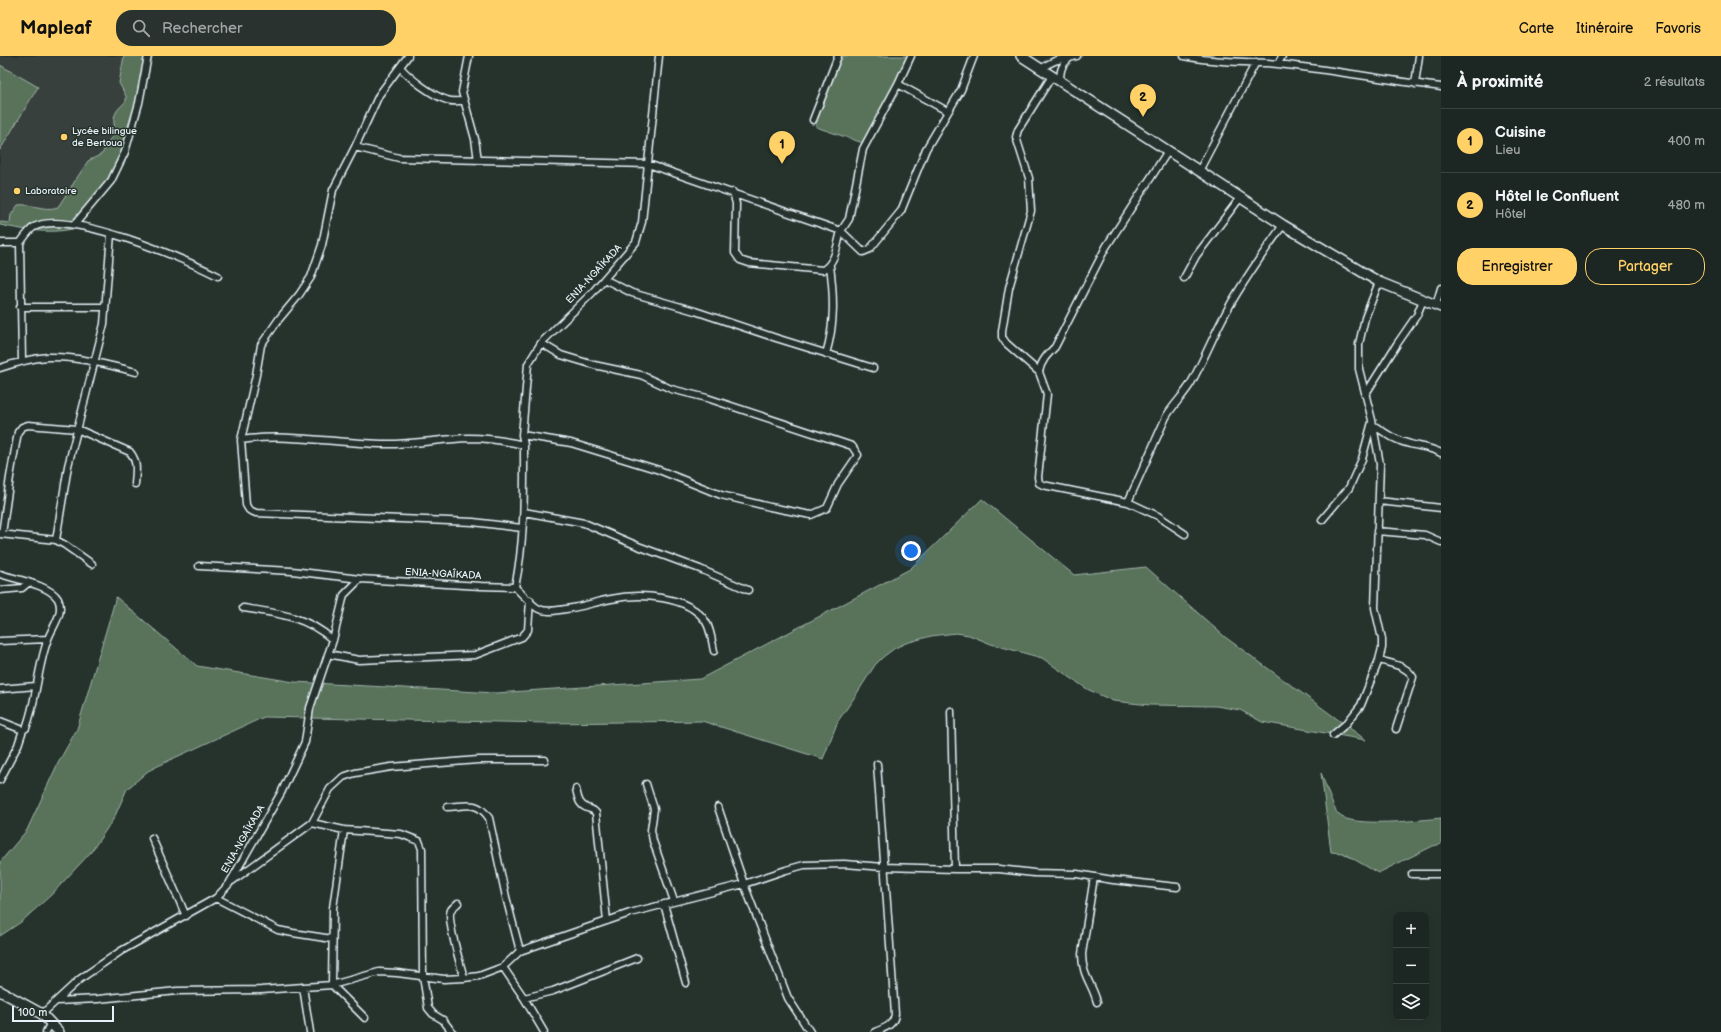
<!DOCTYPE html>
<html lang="fr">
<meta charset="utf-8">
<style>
:root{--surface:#1c2622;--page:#29322f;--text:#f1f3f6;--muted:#a0a5a5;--line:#3a4340;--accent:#ffd166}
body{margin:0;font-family:"Balsamiq Sans",sans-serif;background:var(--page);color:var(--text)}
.controls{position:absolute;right:12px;bottom:12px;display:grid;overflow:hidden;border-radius:8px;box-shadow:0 4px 16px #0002}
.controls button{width:36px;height:36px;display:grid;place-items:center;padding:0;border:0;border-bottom:1px solid var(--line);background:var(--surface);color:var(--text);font:20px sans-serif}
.scale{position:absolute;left:12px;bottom:10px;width:102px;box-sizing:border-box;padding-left:4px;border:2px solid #e8f1f8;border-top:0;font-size:11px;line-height:14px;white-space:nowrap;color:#e8f1f8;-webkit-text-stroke:3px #26332d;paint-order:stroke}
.you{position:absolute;left:911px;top:495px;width:14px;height:14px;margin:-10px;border:3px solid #fff;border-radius:50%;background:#1a73e8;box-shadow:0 0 0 6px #1a73e833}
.badge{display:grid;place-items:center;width:26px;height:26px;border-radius:50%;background:var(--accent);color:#111;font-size:13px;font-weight:700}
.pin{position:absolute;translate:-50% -33px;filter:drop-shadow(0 1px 2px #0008)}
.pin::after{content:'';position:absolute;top:21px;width:14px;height:12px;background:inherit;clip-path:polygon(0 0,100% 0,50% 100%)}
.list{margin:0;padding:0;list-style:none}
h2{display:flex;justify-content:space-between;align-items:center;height:52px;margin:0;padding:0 16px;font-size:17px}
h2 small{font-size:13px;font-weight:400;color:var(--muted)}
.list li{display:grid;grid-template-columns:26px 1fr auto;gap:12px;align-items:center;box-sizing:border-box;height:64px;padding:0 16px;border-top:1px solid var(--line)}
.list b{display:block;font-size:15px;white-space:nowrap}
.list p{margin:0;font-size:13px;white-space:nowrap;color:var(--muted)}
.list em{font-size:13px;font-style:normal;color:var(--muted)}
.actions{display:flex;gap:8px;padding:12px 16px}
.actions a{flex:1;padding:9px 0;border:1px solid var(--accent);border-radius:16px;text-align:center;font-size:14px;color:var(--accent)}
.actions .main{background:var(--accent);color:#111}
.icon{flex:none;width:22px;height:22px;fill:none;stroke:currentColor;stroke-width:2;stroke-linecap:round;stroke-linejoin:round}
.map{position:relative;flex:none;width:1441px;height:976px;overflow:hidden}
header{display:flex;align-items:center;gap:24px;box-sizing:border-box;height:56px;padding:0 20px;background:var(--accent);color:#111}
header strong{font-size:19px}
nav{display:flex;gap:22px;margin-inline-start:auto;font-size:14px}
.search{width:280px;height:36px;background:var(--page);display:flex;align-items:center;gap:10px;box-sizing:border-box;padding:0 14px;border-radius:16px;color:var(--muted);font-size:15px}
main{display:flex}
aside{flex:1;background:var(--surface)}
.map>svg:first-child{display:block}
</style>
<header>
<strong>Mapleaf</strong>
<div class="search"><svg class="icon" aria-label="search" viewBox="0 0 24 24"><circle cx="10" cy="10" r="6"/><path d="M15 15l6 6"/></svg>Rechercher</div>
<nav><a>Carte</a><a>Itinéraire</a><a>Favoris</a></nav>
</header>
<main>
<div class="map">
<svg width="1441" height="976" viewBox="0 0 1441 976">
<rect width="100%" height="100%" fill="#26332d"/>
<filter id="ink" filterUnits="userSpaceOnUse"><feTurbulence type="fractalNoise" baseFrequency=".025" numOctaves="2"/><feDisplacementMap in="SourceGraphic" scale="8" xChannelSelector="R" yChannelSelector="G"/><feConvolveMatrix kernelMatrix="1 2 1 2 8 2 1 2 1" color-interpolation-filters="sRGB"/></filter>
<g filter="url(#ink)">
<path fill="#39403e" d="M0,0H148L141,33L80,161L72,173L64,175L21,174L0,169Z"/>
<path fill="#59735a" stroke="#a0b2a9" d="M124,0H148L124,97L112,121L72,173C49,178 23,174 0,169V166L10,167L11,159L18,149C32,147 44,156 58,151L88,105L102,98L110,83L115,79C116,73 113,68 114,63C115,54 121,51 126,45V40L119,27Z
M837,0H910L866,88L816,71L815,53Z
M0,9L38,31L0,94Z
M982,443L1074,519L1146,511L1225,581L1366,684L1262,666L1240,654L1216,650L1150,649L1113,645L1087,633L1042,602L991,588L969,579L956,577L931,580L906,587L895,592L883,601L875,609L854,642L838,665L823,703L702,665L547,667L264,661L172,703L148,715L127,733L114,762L91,796L51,839L21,866L0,880V806L27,774L58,707L77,673L116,541L197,610L294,626L496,637L700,623L910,513Z
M1321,717C1325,726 1333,754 1339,759C1352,772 1422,764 1441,762V788L1433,790L1378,817L1343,797L1331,796Z"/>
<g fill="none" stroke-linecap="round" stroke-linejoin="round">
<defs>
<path id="street" d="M408,0L379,39L355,91L333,134L322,189L311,221L299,239L279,263L261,289L256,319L241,384L246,449L249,454L256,457L473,466L522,472
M469,0L462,36L475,83L478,104
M1184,0C1215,7 1247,5 1278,8C1333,14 1387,24 1441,31
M1278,8L1282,0
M400,11C409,22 433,40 447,44C452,46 458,45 463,45
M1041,13C1055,2 1061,4 1077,0
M1052,20L1018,74L1016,81L1029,122L1031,155L1009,232L1002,275V281L1006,287L1039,316L1047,338L1038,421L1039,427L1043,429L1128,446L1158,460L1185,478
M1060,26C1060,15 1061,9 1070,2
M898,28L947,55
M1415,28L1419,0
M813,64L838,0
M355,91L399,102L648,108L841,175L849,163L863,93L898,28L911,0
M1199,115L1256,6
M733,136L736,148L735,197L740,204L749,207L823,214C836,206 837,189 841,175L863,196L870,193L901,155L926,93L961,34L974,0
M75,168L111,125L125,96L139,47L148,0
M0,187H20C24,182 29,174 34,171C68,153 185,203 218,220
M20,187L22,305
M1184,222L1196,200L1240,142
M604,223L632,237L695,255L776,282L873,312
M1436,249L1441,232
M20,251H105
M826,298C835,268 834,240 830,210
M0,312C15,307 32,302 48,301C78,300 108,309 136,316
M1039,316C1041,305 1047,299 1055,291L1106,191L1168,95
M1365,339L1397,288L1417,259L1423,244
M1373,369C1385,377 1396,385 1410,388C1422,391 1430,391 1441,397
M522,379L571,387L659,414L721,439L770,451L811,459L827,452L838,428L858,399L852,390L707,342L671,333L641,319L594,309L561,299L541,287
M241,384C287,377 334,387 381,388C411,389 440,383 469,382C488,382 506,385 524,389
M1379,445L1441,452
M1128,446L1166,361C1173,349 1184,339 1191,327C1205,302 1215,275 1229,251C1245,222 1264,196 1283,169
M524,456L584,467L638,490L700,513L748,534
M1322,464L1349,432L1362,403L1372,366
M1377,475L1425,479L1441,486
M0,478L56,484L65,489L92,508
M2,478L10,421L18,376L22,371L28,369L77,373L130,396C138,406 136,415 135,428
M56,484L68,410L104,268L111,178
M199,510L292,515L360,523
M0,518C15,523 50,529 58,543C65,557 52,571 48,583C37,612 37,644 26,672L23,674L0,665
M515,531C520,536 534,551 539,553C547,557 558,554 566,553C582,551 595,546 611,543C639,537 689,539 706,566C711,574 712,586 714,595
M0,534L22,532L28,527
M243,552C277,557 306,560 333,584
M0,585L48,583
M328,598L359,604L475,599L522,581L528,574L530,544
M1379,604C1391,608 1406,609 1413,621L1396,673
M0,633L36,630
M951,655L955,813
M1333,679L1347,667L1361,649L1379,604L1382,592V583L1375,552L1380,408L1372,364L1359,313V288L1365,262L1379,226
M0,724L18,689L23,674
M646,728L654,753L651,774L653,785L674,845
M576,733C578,741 578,748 587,752C591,753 593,753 596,757L607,865
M447,751C467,750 477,744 489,762L506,841L520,895
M718,751L744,828L788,942L810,976
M312,767L344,774L401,778L419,785L422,793L423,920L428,952L433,958L443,964L452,976
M344,774L333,852L332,929L365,962
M152,782L186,860
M1412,818H1441
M1094,821L1082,898C1082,920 1092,927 1097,946
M232,825L312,767L330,733L343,721L355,717L391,711L478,704H545
M216,842L278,874L293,877L332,883
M458,847C456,849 452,852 451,854C446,863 461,910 464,922
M664,848L686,927
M503,911L524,942L544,976
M303,931L310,976
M524,942L553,935L637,902
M57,945L98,943L177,935L261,934L332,929L379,916L397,917L444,923L464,922L479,920L503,911L520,895L630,857L744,828L786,814L804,809L844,808L884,811L955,813H999L1034,817L1077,818L1113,824L1177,831
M42,958L80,923L121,895L216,842L229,828L281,737L305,686L310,652L333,584L344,539L360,523L481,530L515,531C525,484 524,437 524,389L522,379L528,308L541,287L592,237L636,186L642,166L659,0
M46,976L50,968
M875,976C885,972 894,969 895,958L877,708"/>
<path id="secondary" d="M1021,0L1283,169L1379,226L1441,251
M0,935L42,958L59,976"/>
</defs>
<use href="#street" stroke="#e8f1f8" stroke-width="9"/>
<use href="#secondary" stroke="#e8f1f8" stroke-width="12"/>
<use href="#street" stroke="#26332d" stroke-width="6"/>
<use href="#secondary" stroke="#26332d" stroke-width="9"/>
</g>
</g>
<g fill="#ffd166" stroke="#26332d" stroke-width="1.5">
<circle cx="64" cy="81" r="4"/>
<circle cx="17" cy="135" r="4"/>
</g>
<g text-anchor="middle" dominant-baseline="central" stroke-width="3" stroke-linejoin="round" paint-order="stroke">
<g font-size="10" fill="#e8f1f8" stroke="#26332d" text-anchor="start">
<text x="72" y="75">Lycée bilingue<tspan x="72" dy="12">de Bertoua</tspan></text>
<text x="25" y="135">Laboratoire</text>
</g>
<g font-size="10" fill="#e8f1f8" stroke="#26332d">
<text transform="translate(594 218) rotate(-47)">ENIA-NGAÎKADA</text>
<text transform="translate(443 518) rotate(3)">ENIA-NGAÎKADA</text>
<text transform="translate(243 783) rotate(-60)">ENIA-NGAÎKADA</text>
</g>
</g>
</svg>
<div class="controls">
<button>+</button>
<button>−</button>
<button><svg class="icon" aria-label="layers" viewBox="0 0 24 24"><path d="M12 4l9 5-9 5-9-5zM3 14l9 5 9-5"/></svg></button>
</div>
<div class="scale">100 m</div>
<div class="you"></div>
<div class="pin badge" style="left:782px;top:108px">1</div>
<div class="pin badge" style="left:1143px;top:61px">2</div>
</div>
<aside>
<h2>À proximité<small>2 résultats</small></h2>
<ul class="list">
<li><span class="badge">1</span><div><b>Cuisine</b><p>Lieu</p></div><em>400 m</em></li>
<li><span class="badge">2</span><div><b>Hôtel le Confluent</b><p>Hôtel</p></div><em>480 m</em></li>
</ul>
<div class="actions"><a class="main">Enregistrer</a><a>Partager</a></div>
</aside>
</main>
